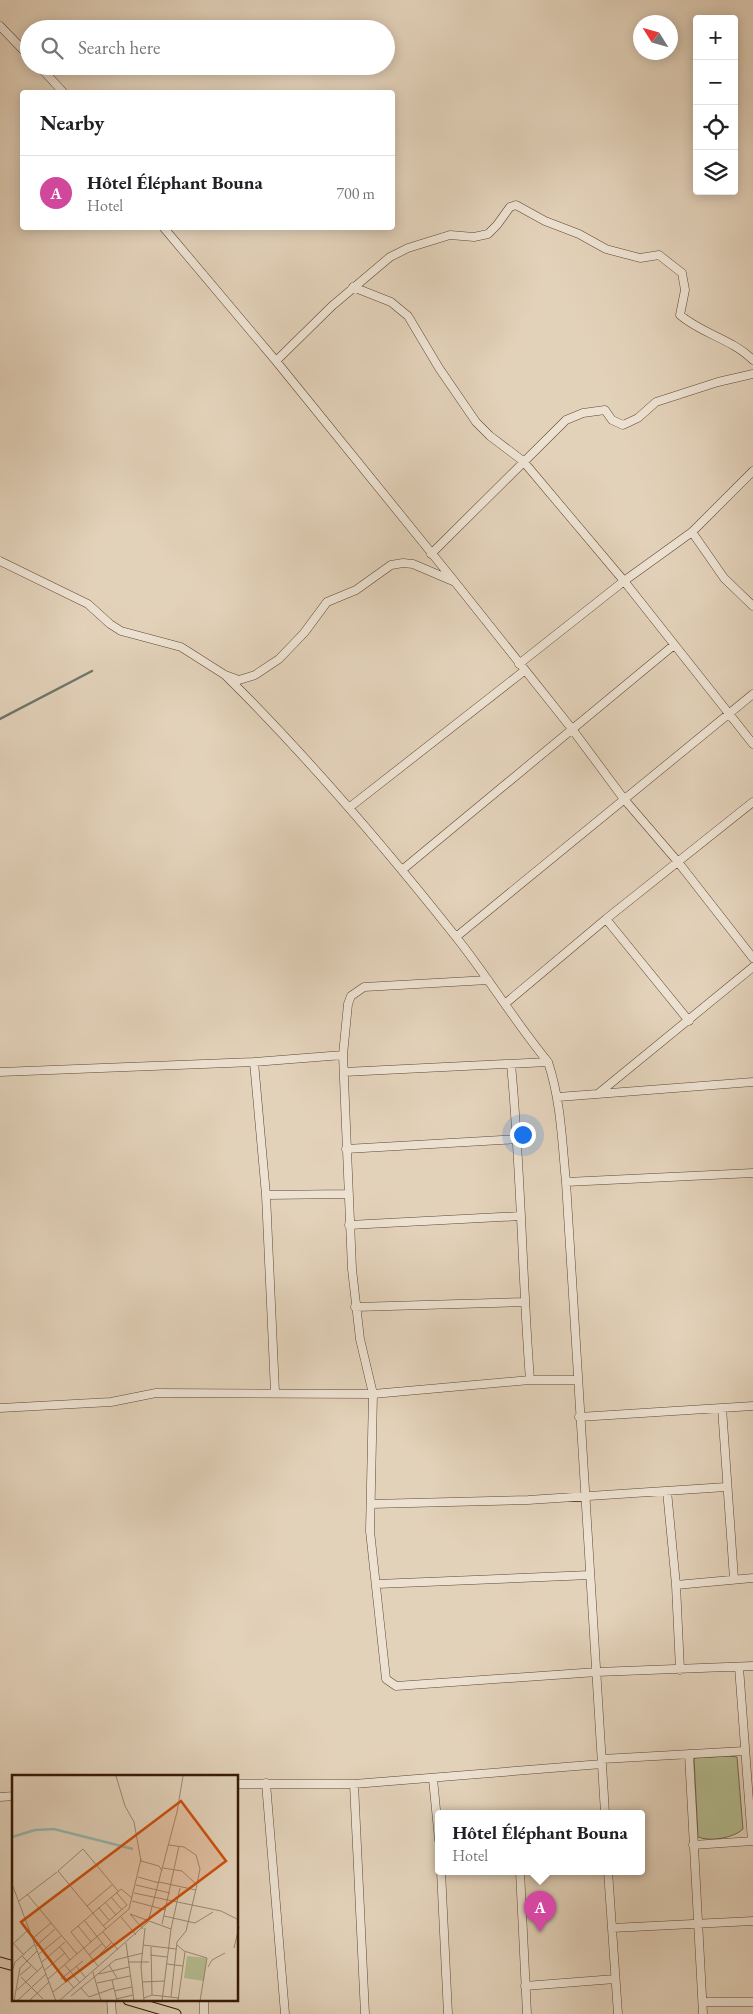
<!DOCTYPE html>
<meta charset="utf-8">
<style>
:root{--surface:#fff;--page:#f6f6f6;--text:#202124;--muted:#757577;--line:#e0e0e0;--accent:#db2777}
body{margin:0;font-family:"EB Garamond",serif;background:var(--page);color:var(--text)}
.controls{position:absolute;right:15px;top:15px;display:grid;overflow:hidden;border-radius:5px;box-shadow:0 2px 12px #0003}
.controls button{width:45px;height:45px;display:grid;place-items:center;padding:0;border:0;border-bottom:1px solid var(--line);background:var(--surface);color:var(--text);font:25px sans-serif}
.compass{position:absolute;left:633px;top:15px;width:45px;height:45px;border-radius:50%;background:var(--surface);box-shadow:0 2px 12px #0003;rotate:307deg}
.you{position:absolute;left:522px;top:1134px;width:18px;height:18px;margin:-12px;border:4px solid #fff;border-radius:50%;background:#1a73e8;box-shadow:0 0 0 8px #1a73e833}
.badge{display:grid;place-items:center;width:32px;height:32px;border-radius:50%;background:var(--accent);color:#fff;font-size:16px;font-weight:700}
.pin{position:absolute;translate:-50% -41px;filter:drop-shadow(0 1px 2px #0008)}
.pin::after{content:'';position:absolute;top:26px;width:18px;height:15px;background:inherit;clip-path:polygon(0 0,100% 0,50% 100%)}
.popup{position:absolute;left:435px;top:1810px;width:210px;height:65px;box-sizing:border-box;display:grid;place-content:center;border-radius:5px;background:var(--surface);filter:drop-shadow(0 1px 4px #0005);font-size:16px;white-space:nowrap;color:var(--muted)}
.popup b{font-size:19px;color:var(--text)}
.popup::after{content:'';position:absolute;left:50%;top:100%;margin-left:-10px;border:10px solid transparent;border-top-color:var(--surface)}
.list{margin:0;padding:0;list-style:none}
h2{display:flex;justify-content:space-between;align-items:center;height:65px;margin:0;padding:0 20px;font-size:21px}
h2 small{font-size:16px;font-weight:400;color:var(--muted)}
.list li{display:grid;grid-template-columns:32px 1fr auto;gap:15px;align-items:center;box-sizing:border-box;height:75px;padding:0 20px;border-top:1px solid var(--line)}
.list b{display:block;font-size:19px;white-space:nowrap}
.list p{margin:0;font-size:16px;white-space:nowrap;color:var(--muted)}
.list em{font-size:16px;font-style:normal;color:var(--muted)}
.icon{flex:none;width:28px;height:28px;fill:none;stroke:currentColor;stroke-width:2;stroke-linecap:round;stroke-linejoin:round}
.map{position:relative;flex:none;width:753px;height:2014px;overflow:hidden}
.search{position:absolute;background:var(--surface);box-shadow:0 2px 12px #0003;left:20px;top:20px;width:375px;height:55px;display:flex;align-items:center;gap:12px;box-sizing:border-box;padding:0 18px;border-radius:28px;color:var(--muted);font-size:19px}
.panel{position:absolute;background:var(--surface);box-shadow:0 2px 12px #0003;left:20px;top:90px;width:375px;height:140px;border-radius:5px}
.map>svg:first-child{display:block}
</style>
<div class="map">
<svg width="753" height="2014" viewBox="0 0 753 2014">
<rect width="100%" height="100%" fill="#e3d2ba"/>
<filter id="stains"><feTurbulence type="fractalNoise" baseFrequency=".004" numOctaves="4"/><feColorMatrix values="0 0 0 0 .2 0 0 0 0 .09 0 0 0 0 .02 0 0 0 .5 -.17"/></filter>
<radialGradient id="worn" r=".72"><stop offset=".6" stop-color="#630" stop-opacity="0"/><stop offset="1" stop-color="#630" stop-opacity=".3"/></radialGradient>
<path fill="#b4bc90" stroke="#746a4b" d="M729,1756L737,1757L743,1829C734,1838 710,1842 698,1837L694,1758Z"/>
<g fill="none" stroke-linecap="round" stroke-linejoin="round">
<path stroke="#6e776d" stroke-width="2.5" d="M0,719L92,671"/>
<defs>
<path id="minor" d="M0,26L29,56
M39,66L63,92
M164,228L276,361L455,582L572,729L624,799L678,862L753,958
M353,287L391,302L408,316L439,368L476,422L490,436L523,461L624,581L753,744
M276,361L332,306L390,257L408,248L450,235L474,237L488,234L497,225L510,207L516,205L545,221L579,234L606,249L640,258L659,255L682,273L685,290L680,315C702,334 732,339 753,360
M692,532L724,578L753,606
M431,554L566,420L583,413L605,410L612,420L623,425L638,418L656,402L718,382L753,374
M0,561L88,604L110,624L121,631L181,647L225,675L239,680L255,675L279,659L304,633L327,602L356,590L391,565L403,563L413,564L453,581
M519,664L624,581L692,532L753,471
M225,675C308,757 383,845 456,937C488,977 515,1022 548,1062C561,1101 562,1142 566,1182L605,1813
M350,807L524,671
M402,870L674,645
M606,919L689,1021
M456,937L753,694
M488,980L364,987L351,996L348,1004L343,1055L352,1269L360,1339L373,1394L370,1531L386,1679L396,1686L597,1672L753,1666
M506,1003L606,919L753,802
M254,1062L266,1195L275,1392
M511,1064C521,1169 522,1275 530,1380
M0,1072L254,1062L343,1055
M344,1072L548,1062
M599,1093L753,967
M558,1097L753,1082
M346,1149L518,1139
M566,1182L753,1173
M266,1195L348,1194
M349,1225L521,1216
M355,1307L524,1302
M0,1408L111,1402L156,1393L373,1394L530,1380H577
M722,1408L734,1579
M579,1417L753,1406
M667,1491L676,1585L680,1670
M371,1504L528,1500L726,1487
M377,1584L590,1575
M676,1585L753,1578
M739,1667L752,1841
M689,1754L703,2014
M602,1759L745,1751
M433,1779L439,1840
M266,1783L285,2014
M238,1784H354L602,1764
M354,1784L365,2014
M0,1797L14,1796
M693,1845L753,1841
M441,1871L448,2014
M520,1871L527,2014
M608,1871L618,2014
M612,1928L753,1921
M525,1986L615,1979
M111,2000L112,2014
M204,2000V2014
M703,2002H753"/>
<path id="major" d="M0,1962L14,1966
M128,2000L176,2014"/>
</defs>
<use href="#minor" stroke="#604633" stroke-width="9"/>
<use href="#major" stroke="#341806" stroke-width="11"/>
<use href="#minor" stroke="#ede2d2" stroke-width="8"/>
<use href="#major" stroke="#e3d2ba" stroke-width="9"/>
</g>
<g transform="translate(12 1775)">
<rect width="226" height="226" fill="#e3d2ba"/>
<path d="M175,181L195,183L192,206L172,203Z" fill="#b4bc90"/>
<path fill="none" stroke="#95b7b1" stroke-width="2.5" d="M0,62L23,55L42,54L121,74"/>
<path fill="none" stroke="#9d8872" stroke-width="1" d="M104,1L113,31L122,47L129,86L147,91L150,96M157,70L172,72L184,80L188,94L185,109M151,93L170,96L185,110L174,156L165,167L159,222M126,102L147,108M147,107L184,115M0,109L44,226M124,110L158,118M104,117L115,130M122,118L209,136L227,145M15,119L65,179M99,122L110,135M7,126L45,97M120,126L154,135M93,127L104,140M75,131L100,110M87,133L97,145M118,139L159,154M118,139L131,154M152,141L183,148L201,137M109,142L124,160M72,145L94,173M150,149L167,71M66,151L79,167M91,151L115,130M94,154L46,96L71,74L106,116M91,157L106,175M21,163L39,148M0,167L12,180M114,168L122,226M0,170L17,154M131,170L164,174M165,170L172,176L195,183L188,226M24,171L43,154M48,172L58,185M139,172L140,220M222,173L227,152M27,179L49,161M88,179L100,167M77,180L91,168M138,180L155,182M10,181L25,196M30,187L53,167M116,187H137M155,189L171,191M53,190L68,208M97,190L105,203M64,191L74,203M86,191L59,157L109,114L120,123M196,192L200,185L213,178M33,195L53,178M68,196L81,184M0,197L3,187L23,169M81,197L89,226M87,199L117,192M8,200L20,190M52,201L62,213M9,202L31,224M36,204L117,134L129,84M49,204L71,186M100,205L105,226M130,207L152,206M85,208L118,201M69,213L77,222L102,213M5,215L31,191M102,216L120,212M41,217L55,206M59,221L103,185L131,178M132,223L140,220L167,223M104,224L121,220M2,226L8,193L25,176M5,226L34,199M17,226L37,207M47,226L136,147L165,37L171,1M132,226L129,191L133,153M150,226L159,154L168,113M166,226L173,177"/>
<path fill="#cd4f0b" fill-opacity="0.15" stroke="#cd4f0b" stroke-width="2.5" d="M169,26L214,86L54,206L9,147Z"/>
<rect width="226" height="226" fill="none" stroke="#341806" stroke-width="2.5"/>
</g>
<rect width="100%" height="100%" filter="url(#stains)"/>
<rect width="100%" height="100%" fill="url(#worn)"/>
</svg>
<div class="controls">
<button>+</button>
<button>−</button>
<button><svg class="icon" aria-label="locate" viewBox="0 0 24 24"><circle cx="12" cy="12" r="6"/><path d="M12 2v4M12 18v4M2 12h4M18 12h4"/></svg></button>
<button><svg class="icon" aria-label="layers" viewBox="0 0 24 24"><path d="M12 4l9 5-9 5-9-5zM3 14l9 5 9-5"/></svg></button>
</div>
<svg class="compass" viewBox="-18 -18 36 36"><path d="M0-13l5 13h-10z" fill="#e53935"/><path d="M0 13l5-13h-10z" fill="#757577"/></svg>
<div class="you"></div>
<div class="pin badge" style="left:540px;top:1932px;background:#d1479c">A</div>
<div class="popup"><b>Hôtel Éléphant Bouna</b>Hotel</div>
<div class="search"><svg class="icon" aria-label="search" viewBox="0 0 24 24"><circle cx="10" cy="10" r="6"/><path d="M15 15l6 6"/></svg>Search here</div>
<section class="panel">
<h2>Nearby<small></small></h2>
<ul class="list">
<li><span class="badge" style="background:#d1479c">A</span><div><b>Hôtel Éléphant Bouna</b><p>Hotel</p></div><em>700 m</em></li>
</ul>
</section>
</div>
